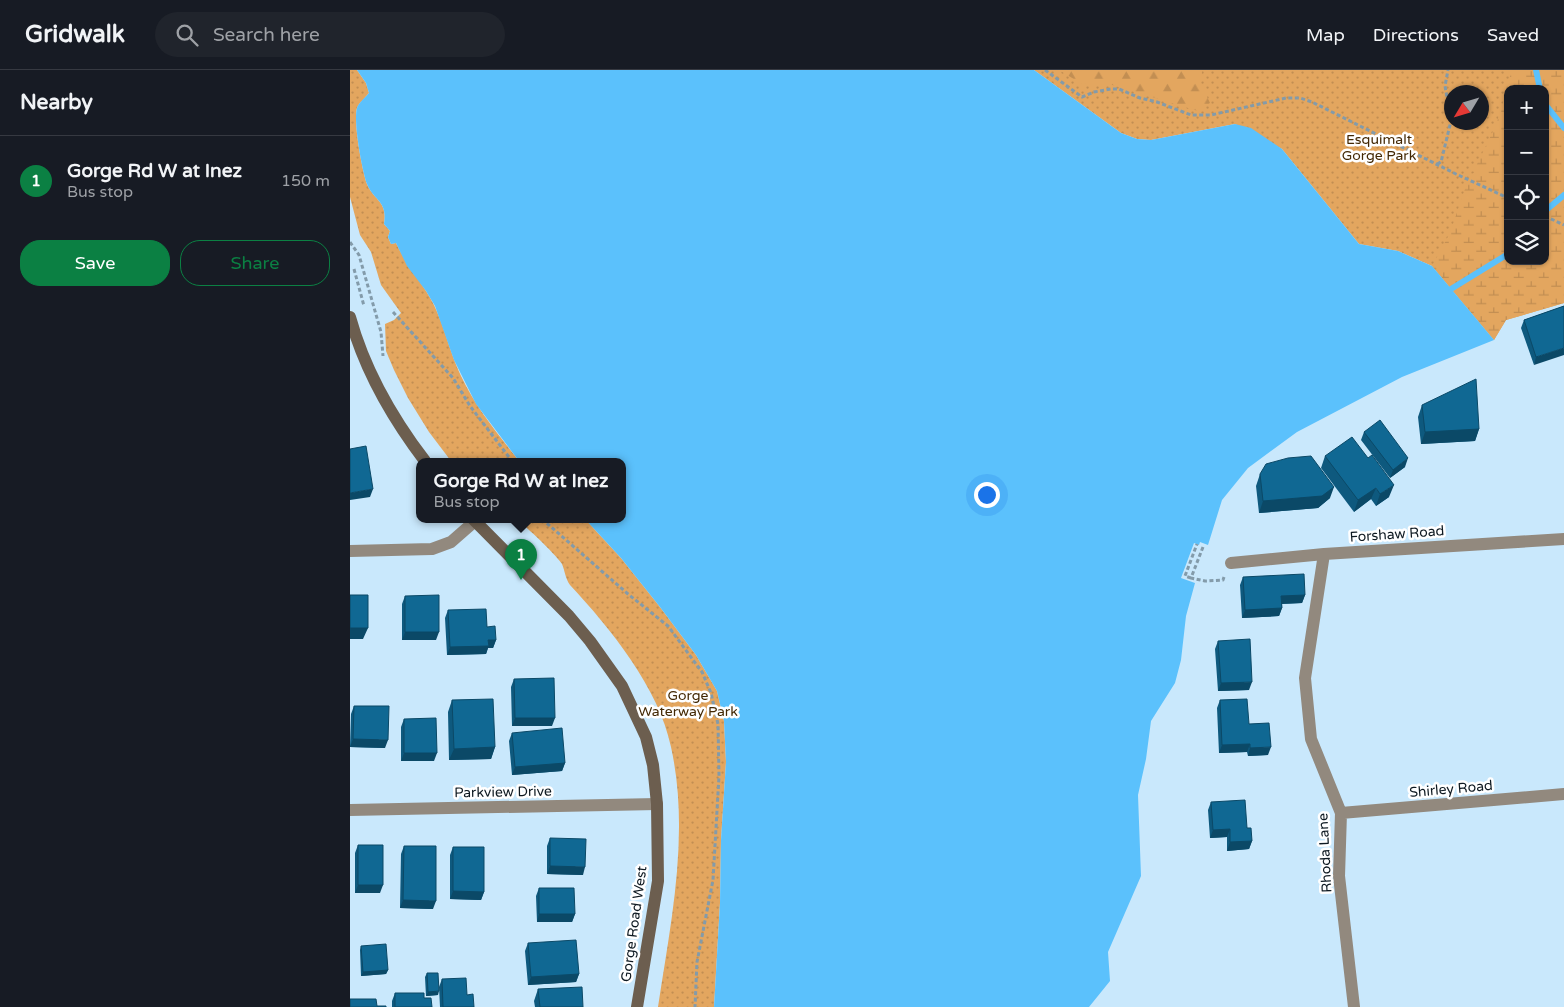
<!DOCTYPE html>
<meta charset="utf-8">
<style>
:root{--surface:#171b24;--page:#20242c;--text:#f1f3f6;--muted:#9ea1a6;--line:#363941;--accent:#0b8043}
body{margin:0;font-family:"Varela Round",sans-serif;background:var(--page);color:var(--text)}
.controls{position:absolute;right:15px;top:15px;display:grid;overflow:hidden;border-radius:10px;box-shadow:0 1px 4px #0004}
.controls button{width:45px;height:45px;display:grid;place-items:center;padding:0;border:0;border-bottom:1px solid var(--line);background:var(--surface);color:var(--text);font:25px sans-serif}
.compass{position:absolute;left:1094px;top:15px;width:45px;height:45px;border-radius:50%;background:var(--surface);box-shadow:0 1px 4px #0004;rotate:232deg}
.you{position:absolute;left:636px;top:424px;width:18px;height:18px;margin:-12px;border:4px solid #fff;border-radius:50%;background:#1a73e8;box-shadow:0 0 0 8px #1a73e833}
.badge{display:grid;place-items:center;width:32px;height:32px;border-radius:50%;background:var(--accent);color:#fff;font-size:16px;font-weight:700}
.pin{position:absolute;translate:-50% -41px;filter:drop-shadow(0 1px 2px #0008)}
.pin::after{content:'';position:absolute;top:26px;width:18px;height:15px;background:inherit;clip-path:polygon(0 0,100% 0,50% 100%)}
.popup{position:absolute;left:66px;top:388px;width:210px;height:65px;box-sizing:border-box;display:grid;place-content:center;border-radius:10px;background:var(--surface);filter:drop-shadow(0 1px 4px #0005);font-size:16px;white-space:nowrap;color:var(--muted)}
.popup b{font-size:19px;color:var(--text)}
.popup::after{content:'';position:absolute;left:50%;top:100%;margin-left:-10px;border:10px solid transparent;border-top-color:var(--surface)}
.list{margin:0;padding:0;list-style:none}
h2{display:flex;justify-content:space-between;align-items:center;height:65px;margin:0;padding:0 20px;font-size:21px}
h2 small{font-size:16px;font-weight:400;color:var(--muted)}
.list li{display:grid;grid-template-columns:32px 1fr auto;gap:15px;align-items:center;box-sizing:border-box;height:90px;padding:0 20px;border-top:1px solid var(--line)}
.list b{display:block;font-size:19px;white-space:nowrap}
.list p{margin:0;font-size:16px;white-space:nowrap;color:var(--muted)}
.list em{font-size:16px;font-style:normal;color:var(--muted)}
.actions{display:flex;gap:10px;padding:15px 20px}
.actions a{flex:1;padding:11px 0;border:1px solid var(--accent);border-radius:20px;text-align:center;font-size:18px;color:var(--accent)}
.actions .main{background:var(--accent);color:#fff}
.icon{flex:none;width:28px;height:28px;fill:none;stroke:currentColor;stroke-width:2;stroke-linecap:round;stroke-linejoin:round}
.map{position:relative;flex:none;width:1214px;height:937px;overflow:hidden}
header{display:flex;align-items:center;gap:30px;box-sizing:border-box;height:70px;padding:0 25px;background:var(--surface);border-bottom:1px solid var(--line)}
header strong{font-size:24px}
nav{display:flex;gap:28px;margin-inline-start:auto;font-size:18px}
.search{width:350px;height:45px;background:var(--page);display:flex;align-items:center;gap:12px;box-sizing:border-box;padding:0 18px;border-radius:28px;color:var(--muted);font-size:19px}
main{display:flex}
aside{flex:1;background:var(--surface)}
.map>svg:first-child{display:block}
</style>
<header>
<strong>Gridwalk</strong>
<div class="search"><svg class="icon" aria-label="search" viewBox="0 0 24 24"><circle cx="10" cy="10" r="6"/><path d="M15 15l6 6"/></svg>Search here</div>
<nav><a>Map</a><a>Directions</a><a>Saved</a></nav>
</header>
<main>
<aside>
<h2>Nearby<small></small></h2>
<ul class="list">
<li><span class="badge">1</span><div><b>Gorge Rd W at Inez</b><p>Bus stop</p></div><em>150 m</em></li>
</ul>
<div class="actions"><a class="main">Save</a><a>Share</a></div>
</aside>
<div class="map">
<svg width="1214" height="937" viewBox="0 0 1214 937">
<defs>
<pattern id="grass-dots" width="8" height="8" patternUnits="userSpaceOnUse" patternTransform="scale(1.25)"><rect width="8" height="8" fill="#e3a65f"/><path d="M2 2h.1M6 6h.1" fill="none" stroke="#c28e52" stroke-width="1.8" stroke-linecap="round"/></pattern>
<pattern id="forest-firs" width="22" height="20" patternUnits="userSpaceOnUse" patternTransform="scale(1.25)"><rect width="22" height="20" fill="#e3a65f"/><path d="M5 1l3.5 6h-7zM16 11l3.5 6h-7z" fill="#c28e52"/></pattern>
<pattern id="wetland-marsh" width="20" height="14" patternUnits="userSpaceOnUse" patternTransform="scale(1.25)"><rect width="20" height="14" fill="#e3a65f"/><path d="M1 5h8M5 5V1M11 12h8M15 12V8" fill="none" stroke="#c28e52"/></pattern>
</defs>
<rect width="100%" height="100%" fill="#c9e8fc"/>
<path fill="url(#grass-dots)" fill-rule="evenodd" d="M0,0H7L16,13L19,23C16,27 9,33 7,38C3,51 12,100 17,114C24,131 38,131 34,154L40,161L38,167L41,174L46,173C56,195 73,213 84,235C95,258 100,283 111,306C126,338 148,364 169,391H101L79,362L58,328L44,300L36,281L35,254L44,250L51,243L31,215L21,182L10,165L0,127Z
M684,0H1214V233L1156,250L1144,270L1082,196L1048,181L1009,174L932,79L885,54L801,70L787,69L771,63ZM1158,19H1195V191H1158ZM1102,22H1132V52H1102Z
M162,449H235L271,488L310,537L346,585L367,621L374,651L376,692L371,770L370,833L364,937H308C321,851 340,763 321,677C309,618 260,558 220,515C215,508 215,501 212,494C208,487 179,459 172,454C169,451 165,450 162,449Z"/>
<path fill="url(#forest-firs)" d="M709,0H852L851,14L860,33L848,41L759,14H732Z"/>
<path fill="url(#wetland-marsh)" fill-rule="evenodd" d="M1161,0H1214V233L1156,250L1144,270L1082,196L1100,163L1115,119L1146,55L1159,13ZM1158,19H1195V191H1158Z"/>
<path fill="#5bc1fc" d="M7,0H684L771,63L787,69L801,70L885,54L901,58L932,79L1009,174L1048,181L1082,196L1144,270L1052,307L947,362L898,398L872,430L858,475L850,472L849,475L844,473L831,508L845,513L836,546L831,590L825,613L801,651L796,689L788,725L791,806L758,882L760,911L739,937H364L370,833L371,770L376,692L374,651L367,621L346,585L310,537L271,488L235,449H272V391H169L126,334L104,290L85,236L76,221L57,196L46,173L41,174L38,167L40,161L34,154C38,131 24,131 17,114C12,100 3,51 7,38C9,32 16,27 19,23L16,13Z"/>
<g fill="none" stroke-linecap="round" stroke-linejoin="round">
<path stroke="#5bc1fc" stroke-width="6" d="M1186,0L1190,19
M1195,34L1214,58
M1195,141L1214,125
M1101,219L1158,184"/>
<path stroke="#839baa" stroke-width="3" stroke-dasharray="4 2.5" stroke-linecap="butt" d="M695,0L732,27L744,22L761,19H769L790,28L807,32L841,45H861L936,28H950L962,32L1106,104L1158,128
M1087,94L1091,92L1101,51L1095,16L1098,0
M1195,146L1214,155
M0,172L9,185L31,262L33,286
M4,199L14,236
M43,242L103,308L120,336L162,391
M192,449L278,524L318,556L352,602L361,623L368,654L369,706L363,810L347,892L345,937
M853,477L841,508L855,511L873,510L874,507
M841,508L835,506L847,474"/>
<path stroke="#92897e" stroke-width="12" d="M0,481L82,479L101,472L125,451
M974,484L955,608L961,669L991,743L989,806L1004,937
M881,493L974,484L1214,469
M0,740L307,734
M991,743L1214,724"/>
<path stroke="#6c5e4f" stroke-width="12" d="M0,247C14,298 43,349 75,391
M123,449L219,546L240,571L272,616L296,667L303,695L307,734L308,811L287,937"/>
</g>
<path fill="#0e597e" d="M1214,236L1184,295L1171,258L1174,250Z
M1072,335L1129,359L1125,371L1071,374L1068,347Z
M1014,362L1055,397L1040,408L1011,370Z
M975,386L1039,427L1026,436L1021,429L1004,442L971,398Z
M910,404L980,428L968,438L909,443L906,416Z
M893,507L955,525L952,533L932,534V538L929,546L892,548L890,515Z
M55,526L86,570H52V534Z
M98,540L137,557L146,570L143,578H138L136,584L97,585L95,548Z
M868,571L899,620L868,621L865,579Z
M164,609L202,656H162L161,617Z
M102,630L145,677L141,689L99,690L98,642Z
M870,630L899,654L918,685L898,686L897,682L869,683L867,638Z
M4,636L35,678L0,677L1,644Z
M54,649L84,691H51V657Z
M162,663L215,693L212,701L162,705L159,671Z
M861,732L897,758L902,771L899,779L877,781V767L860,768L858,740Z
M200,768L233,805L197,804V776Z
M8,775L30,823H5V783Z
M54,776L83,839L50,838L51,784Z
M103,777L134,822L131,830L100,829V785Z
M189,818L225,844L222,852H187L186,826Z
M178,873L229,904L226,912L178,915L175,881Z
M11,876L38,900L36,904L11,906L10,880Z
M77,903L88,925L76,926L75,907Z
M92,909L117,925L124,937H90L89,917Z
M188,919L233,937H185L184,931Z
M45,923L74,928L82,937H42V931Z"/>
<path fill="#0b4967" d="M1214,278V285L1184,295L1186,287Z
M1129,359L1125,371L1071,374L1075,362Z
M1058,388L1055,397L1040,408L1043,400Z
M1044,415L1039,427L1026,436L1030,424Z
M984,417L980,428L968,438L909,443L913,431Z
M1026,418L1021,429L1004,442L1008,430Z
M23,419L20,427L0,430V423Z
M955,525L952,533L928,534L931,526Z
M932,538L929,546L892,548L895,540Z
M0,558H18L13,569H0Z
M55,562H89L86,570H52Z
M138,570H146L143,578H138L136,584L97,585L100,577Z
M902,612L899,620L868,621L871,613Z
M165,648H205L202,656H162Z
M3,669L38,670L35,678L0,677Z
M900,674L897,682L869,683L872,675Z
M145,677L141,689L99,690L104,679Z
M921,677L918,685L898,686L900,678Z
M54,683H87L84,691H51Z
M215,693L212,701L162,705L165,697Z
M880,759L877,767L860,768L863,760Z
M902,771L899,779L877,781L880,772Z
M200,796L235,797L233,805L197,804Z
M8,815H33L30,823H5Z
M103,821L134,822L131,830L100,829Z
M53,830L86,831L83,839L50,838Z
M189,844H225L222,852H187Z
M38,900L36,904L11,906L13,902Z
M229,904L226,912L178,915L181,907Z
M89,921L88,925L76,926L78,922Z"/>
<path fill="#106893" stroke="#0b4967" d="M1214,236V278L1186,287L1174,250Z
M1126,309L1129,359L1075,362L1072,335Z
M1030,350L1058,388L1043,400L1014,362Z
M1002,367L1018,388L1022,385L1044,415L1030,424L1026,418L1008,430L975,386Z
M16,376L23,419L0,423V379Z
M961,386L984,417L972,426L913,431L910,404L916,394L938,388Z
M954,504L955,525L931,526L932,538L895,540L893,507Z
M0,525H18V558H0Z
M89,525V562H55V526Z
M136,539L137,557L145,556L146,570H138L139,576L100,577L98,540Z
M900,569L902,612L871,613L868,571Z
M204,608L205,648H165L164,609Z
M143,629L145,677L104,679L102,630Z
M897,629L899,654L919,653L921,677L900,678V674L872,675L870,630Z
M4,636H39L38,670L3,669Z
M86,648L87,683H54V649Z
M212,658L215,693L165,697L162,663Z
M895,730L897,758H901L902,771L880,772V759L863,760L861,732Z
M200,768L236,769L235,797L200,796Z
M8,775H33V815H8Z
M54,776H86V831L53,830Z
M103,777H134V822L103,821Z
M189,818H224L225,844H189Z
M226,870L229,904L181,907L178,873Z
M36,874L38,900L13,902L11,876Z
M77,903H88L89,921L78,922Z
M116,908L117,925L123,924L124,937H93L92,909Z
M232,917L233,937H190L188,919Z
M45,923H74V928H81L82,937H45Z
M0,929H26L27,936H36V937H0Z"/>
<g text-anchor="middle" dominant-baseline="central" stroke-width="5" stroke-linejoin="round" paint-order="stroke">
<g font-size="14" fill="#432804" stroke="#fff">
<text x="1029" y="69">Esquimalt<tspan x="1029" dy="16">Gorge Park</tspan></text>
<text x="338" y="625">Gorge<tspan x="338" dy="16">Waterway Park</tspan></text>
</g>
<g font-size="14" fill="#0e1921" stroke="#fff">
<text transform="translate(1047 464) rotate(-4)">Forshaw Road</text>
<text transform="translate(1101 719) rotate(-5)">Shirley Road</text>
<text transform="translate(153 722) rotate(-1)">Parkview Drive</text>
<text transform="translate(975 783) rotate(-93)">Rhoda Lane</text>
<text transform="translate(284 854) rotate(-82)">Gorge Road West</text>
</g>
</g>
</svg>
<div class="controls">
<button>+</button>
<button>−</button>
<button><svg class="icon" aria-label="locate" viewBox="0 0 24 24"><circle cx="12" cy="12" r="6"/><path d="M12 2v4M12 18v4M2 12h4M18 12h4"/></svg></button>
<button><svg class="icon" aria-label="layers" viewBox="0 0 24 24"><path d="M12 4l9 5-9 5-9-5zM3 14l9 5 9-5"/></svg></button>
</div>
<svg class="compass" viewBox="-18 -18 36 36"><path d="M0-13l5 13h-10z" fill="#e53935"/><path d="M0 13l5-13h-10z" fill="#9ea1a6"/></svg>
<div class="you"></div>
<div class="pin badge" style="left:171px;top:510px">1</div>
<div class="popup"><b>Gorge Rd W at Inez</b>Bus stop</div>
</div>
</main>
